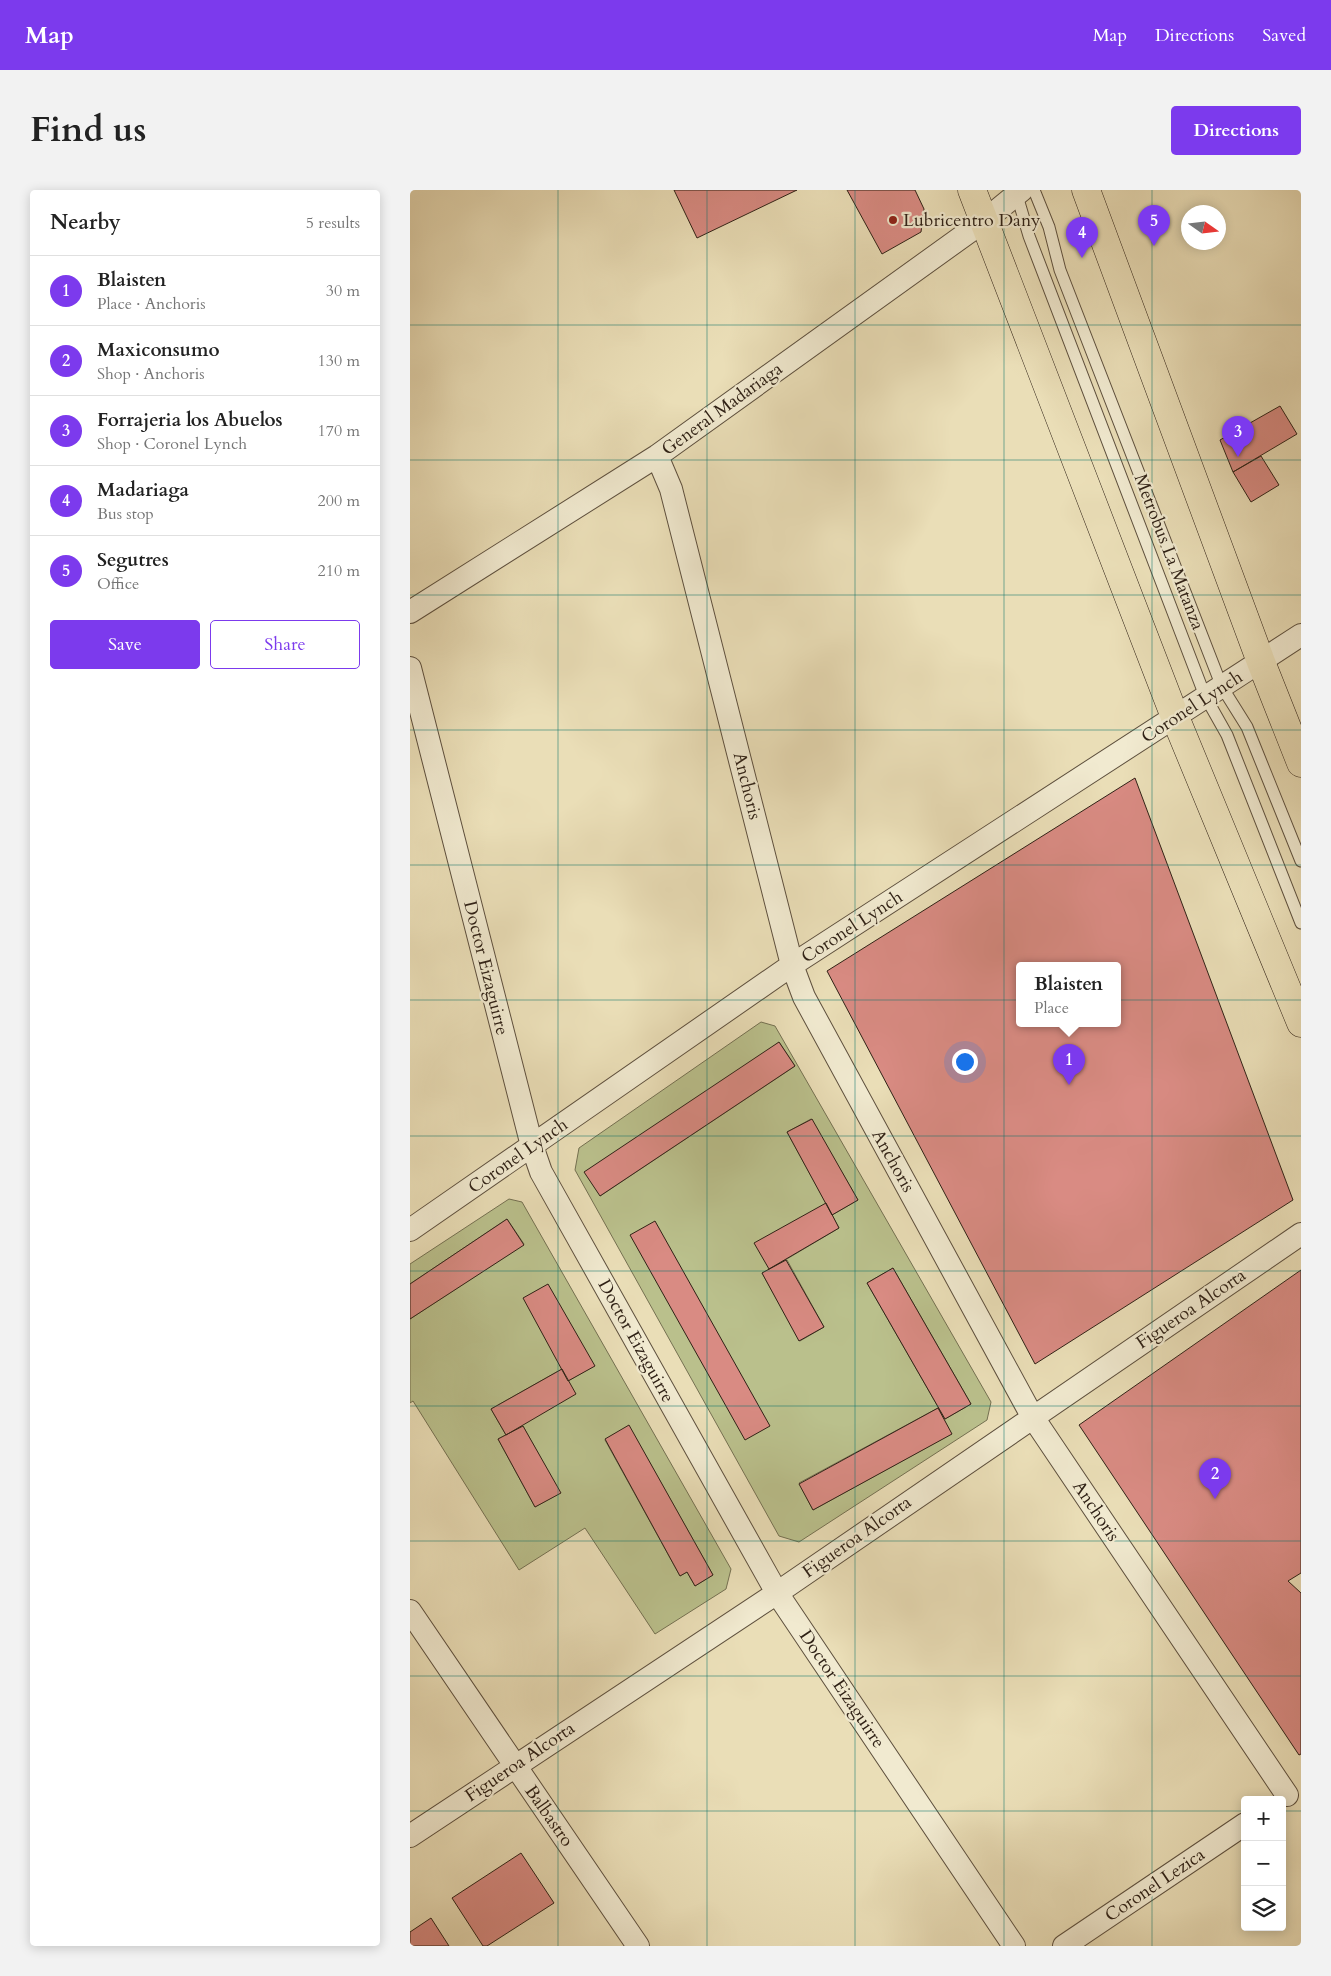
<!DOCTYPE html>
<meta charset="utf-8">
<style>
:root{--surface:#fff;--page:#f2f2f2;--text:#222;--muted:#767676;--line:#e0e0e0;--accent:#7c3aed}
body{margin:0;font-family:Cardo,serif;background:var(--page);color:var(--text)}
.controls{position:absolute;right:15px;bottom:15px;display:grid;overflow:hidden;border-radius:5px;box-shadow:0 2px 12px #0003}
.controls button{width:45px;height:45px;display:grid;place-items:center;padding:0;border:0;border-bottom:1px solid var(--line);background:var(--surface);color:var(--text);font:25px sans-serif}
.compass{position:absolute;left:771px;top:15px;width:45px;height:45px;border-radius:50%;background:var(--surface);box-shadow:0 2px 12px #0003;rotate:104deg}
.you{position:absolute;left:554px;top:871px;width:18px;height:18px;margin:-12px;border:4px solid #fff;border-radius:50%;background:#1a73e8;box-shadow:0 0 0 8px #1a73e833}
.badge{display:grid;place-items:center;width:32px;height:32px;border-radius:50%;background:var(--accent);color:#fff;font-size:16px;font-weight:700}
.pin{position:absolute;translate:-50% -41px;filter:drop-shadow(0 1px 2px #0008)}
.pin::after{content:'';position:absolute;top:26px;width:18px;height:15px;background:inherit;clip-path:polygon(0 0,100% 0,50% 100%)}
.popup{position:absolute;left:606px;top:772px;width:105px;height:65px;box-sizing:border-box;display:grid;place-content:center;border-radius:5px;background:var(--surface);filter:drop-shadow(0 1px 4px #0005);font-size:16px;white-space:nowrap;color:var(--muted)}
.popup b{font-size:19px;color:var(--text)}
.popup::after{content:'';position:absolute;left:50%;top:100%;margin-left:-10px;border:10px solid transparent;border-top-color:var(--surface)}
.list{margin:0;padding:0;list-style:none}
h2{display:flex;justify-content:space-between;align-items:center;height:65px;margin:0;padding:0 20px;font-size:21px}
h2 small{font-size:16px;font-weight:400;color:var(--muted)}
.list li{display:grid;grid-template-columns:32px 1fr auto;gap:15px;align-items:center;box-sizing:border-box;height:70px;padding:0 20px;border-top:1px solid var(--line)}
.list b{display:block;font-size:19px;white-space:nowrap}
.list p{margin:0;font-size:16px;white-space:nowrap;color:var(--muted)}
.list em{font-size:16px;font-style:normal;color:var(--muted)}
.actions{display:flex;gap:10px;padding:15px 20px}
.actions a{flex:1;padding:11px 0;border:1px solid var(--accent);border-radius:5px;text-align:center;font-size:18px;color:var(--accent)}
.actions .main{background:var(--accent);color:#fff}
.icon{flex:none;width:28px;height:28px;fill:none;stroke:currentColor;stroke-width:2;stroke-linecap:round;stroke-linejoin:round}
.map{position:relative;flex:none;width:891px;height:1756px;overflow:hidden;border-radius:5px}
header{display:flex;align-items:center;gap:30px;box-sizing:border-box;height:70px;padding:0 25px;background:var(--accent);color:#fff}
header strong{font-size:24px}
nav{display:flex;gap:28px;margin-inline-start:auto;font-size:18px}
.intro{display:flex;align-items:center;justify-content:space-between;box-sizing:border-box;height:120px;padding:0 30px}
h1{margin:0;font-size:35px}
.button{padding:12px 22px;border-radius:5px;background:var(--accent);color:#fff;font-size:18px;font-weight:700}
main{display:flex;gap:30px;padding:0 30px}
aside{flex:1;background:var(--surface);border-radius:5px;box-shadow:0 2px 12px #0003}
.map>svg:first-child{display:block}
</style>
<header>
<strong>Map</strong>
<nav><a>Map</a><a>Directions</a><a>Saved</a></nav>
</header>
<div class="intro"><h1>Find us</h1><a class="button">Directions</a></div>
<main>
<aside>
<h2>Nearby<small>5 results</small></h2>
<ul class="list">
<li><span class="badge">1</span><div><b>Blaisten</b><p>Place · Anchoris</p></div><em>30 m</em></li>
<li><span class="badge">2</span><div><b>Maxiconsumo</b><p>Shop · Anchoris</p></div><em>130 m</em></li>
<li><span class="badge">3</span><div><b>Forrajeria los Abuelos</b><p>Shop · Coronel Lynch</p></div><em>170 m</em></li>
<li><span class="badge">4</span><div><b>Madariaga</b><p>Bus stop</p></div><em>200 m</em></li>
<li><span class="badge">5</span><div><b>Segutres</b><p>Office</p></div><em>210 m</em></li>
</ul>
<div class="actions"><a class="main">Save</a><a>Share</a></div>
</aside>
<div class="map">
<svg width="891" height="1756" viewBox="0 0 891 1756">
<rect width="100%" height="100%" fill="#eadeb7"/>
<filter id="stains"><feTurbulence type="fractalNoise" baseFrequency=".004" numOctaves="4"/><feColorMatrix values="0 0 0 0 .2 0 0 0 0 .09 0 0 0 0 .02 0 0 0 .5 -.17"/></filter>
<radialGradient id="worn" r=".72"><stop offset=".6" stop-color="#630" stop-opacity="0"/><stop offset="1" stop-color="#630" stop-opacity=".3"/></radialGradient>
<path fill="#bac08c" stroke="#747051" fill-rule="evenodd" d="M351,832L365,836L581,1212L577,1230L389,1352L369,1346L165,980L169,958ZM369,852L385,876L190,1006ZM401,929L448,1010L422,1025L429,1038L360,1079L416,1013L377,942ZM377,1070L414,1137L390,1151L352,1083ZM483,1078L561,1214L535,1229L457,1093ZM528,1218L541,1244L403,1320L389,1293Z
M99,1009L112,1012L321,1379L316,1399L245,1444L175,1338L109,1380L3,1211L0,1213V1129L114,1054L97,1029L0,1094V1074ZM138,1095L184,1176L158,1191L96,1245L81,1219L152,1179L114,1108ZM113,1236L150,1303L125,1317L88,1249ZM219,1236L303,1385L285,1396L277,1382L270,1386L195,1250Z"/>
<path fill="#d98b83" stroke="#2f2116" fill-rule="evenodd" d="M264,0H387L287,48Z
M437,0H505L514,19L511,42L472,64Z
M870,216L887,244L823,282L810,250Z
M851,266L869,295L841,312L823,282Z
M725,588L883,1010L625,1174L417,781ZM610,776H708V834H610Z
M369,852L385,876L190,1006L174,982Z
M402,929L448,1010L422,1025L377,942Z
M416,1013L429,1038L359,1079L344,1053Z
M97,1029L114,1055L0,1129V1094Z
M245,1031L360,1236L335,1250L220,1045Z
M376,1070L414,1137L389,1151L352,1083Z
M483,1078L561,1214L535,1229L457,1093Z
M891,1080V1383L878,1391L891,1403V1564L889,1565L669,1235Z
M138,1094L185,1176L158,1191L113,1108Z
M152,1179L166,1204L96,1245L81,1219Z
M528,1218L542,1244L403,1320L389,1294Z
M219,1235L303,1385L285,1396L277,1382L270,1386L195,1249Z
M113,1236L151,1303L125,1317L88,1249Z
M111,1663L144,1713L77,1756H73L42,1708Z
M21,1728L39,1756H0V1742Z"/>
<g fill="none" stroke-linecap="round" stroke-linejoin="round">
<defs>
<path id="lane" d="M624,0L639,37L650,80L812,497L837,537L891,671
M606,2L619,46L795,506L817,545L891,733"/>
<path id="street" d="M247,266L261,299L382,775L394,807L622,1226L877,1605
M0,422L247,266L574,31L612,0
M0,478L122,956L131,982L367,1403L604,1756
M0,1040L382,775L891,445
M0,1421L228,1756
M0,1646L367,1403L891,1044
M654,1756L835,1634"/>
<path id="highway" d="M562,0L765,527L891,833
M676,0L851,472L891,573"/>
</defs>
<use href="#lane" stroke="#5e503e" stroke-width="13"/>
<use href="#street" stroke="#5e503e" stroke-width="24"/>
<use href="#highway" stroke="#2f2116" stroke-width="29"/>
<use href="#lane" stroke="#f1ead0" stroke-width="11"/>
<use href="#street" stroke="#f1ead0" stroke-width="22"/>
<use href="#highway" stroke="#eadeb7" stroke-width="28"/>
</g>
<path fill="none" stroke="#0f766e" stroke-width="1" stroke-opacity="0.55" d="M148,0V1756M297,0V1756M445,0V1756M594,0V1756M742,0V1756M0,135H891M0,270H891M0,405H891M0,540H891M0,675H891M0,810H891M0,946H891M0,1081H891M0,1216H891M0,1351H891M0,1486H891M0,1621H835M872,1621H891"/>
<circle fill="#8f2418" stroke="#f1ead0" stroke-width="2" cx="483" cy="30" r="5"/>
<g text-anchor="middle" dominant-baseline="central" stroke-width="4.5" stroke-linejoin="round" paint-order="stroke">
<g font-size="18" fill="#2f2116" stroke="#f1ead0" text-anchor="start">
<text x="493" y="30">Lubricentro Dany</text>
</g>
<g font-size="18" fill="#2f2116" stroke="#f1ead0">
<text transform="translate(312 219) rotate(-36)">General Madariaga</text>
<text transform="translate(759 362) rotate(69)">Metrobus La Matanza</text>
<text transform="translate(782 517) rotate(-33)">Coronel Lynch</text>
<text transform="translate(337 596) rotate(76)">Anchoris</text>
<text transform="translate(442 737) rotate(-33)">Coronel Lynch</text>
<text transform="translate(76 778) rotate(76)">Doctor Eizaguirre</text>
<text transform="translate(108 966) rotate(-35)">Coronel Lynch</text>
<text transform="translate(483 971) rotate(61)">Anchoris</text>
<text transform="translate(781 1119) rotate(-34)">Figueroa Alcorta</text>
<text transform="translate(226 1151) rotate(61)">Doctor Eizaguirre</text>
<text transform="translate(686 1321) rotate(56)">Anchoris</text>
<text transform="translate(447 1347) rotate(-35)">Figueroa Alcorta</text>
<text transform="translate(432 1499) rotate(56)">Doctor Eizaguirre</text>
<text transform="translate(110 1572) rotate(-34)">Figueroa Alcorta</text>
<text transform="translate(139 1626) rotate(55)">Balbastro</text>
<text transform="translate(745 1695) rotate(-34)">Coronel Lezica</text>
</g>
</g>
<rect width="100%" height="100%" filter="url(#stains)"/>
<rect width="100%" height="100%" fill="url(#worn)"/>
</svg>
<div class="controls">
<button>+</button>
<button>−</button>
<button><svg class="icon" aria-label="layers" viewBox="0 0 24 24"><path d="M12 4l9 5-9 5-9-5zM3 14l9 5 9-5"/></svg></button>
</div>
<svg class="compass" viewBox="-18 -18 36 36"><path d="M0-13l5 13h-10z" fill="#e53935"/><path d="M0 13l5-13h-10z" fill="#767676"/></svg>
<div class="you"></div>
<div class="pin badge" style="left:659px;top:895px">1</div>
<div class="popup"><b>Blaisten</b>Place</div>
<div class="pin badge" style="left:805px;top:1309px">2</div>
<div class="pin badge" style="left:828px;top:267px">3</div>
<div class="pin badge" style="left:672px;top:68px">4</div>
<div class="pin badge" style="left:744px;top:56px">5</div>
</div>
</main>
